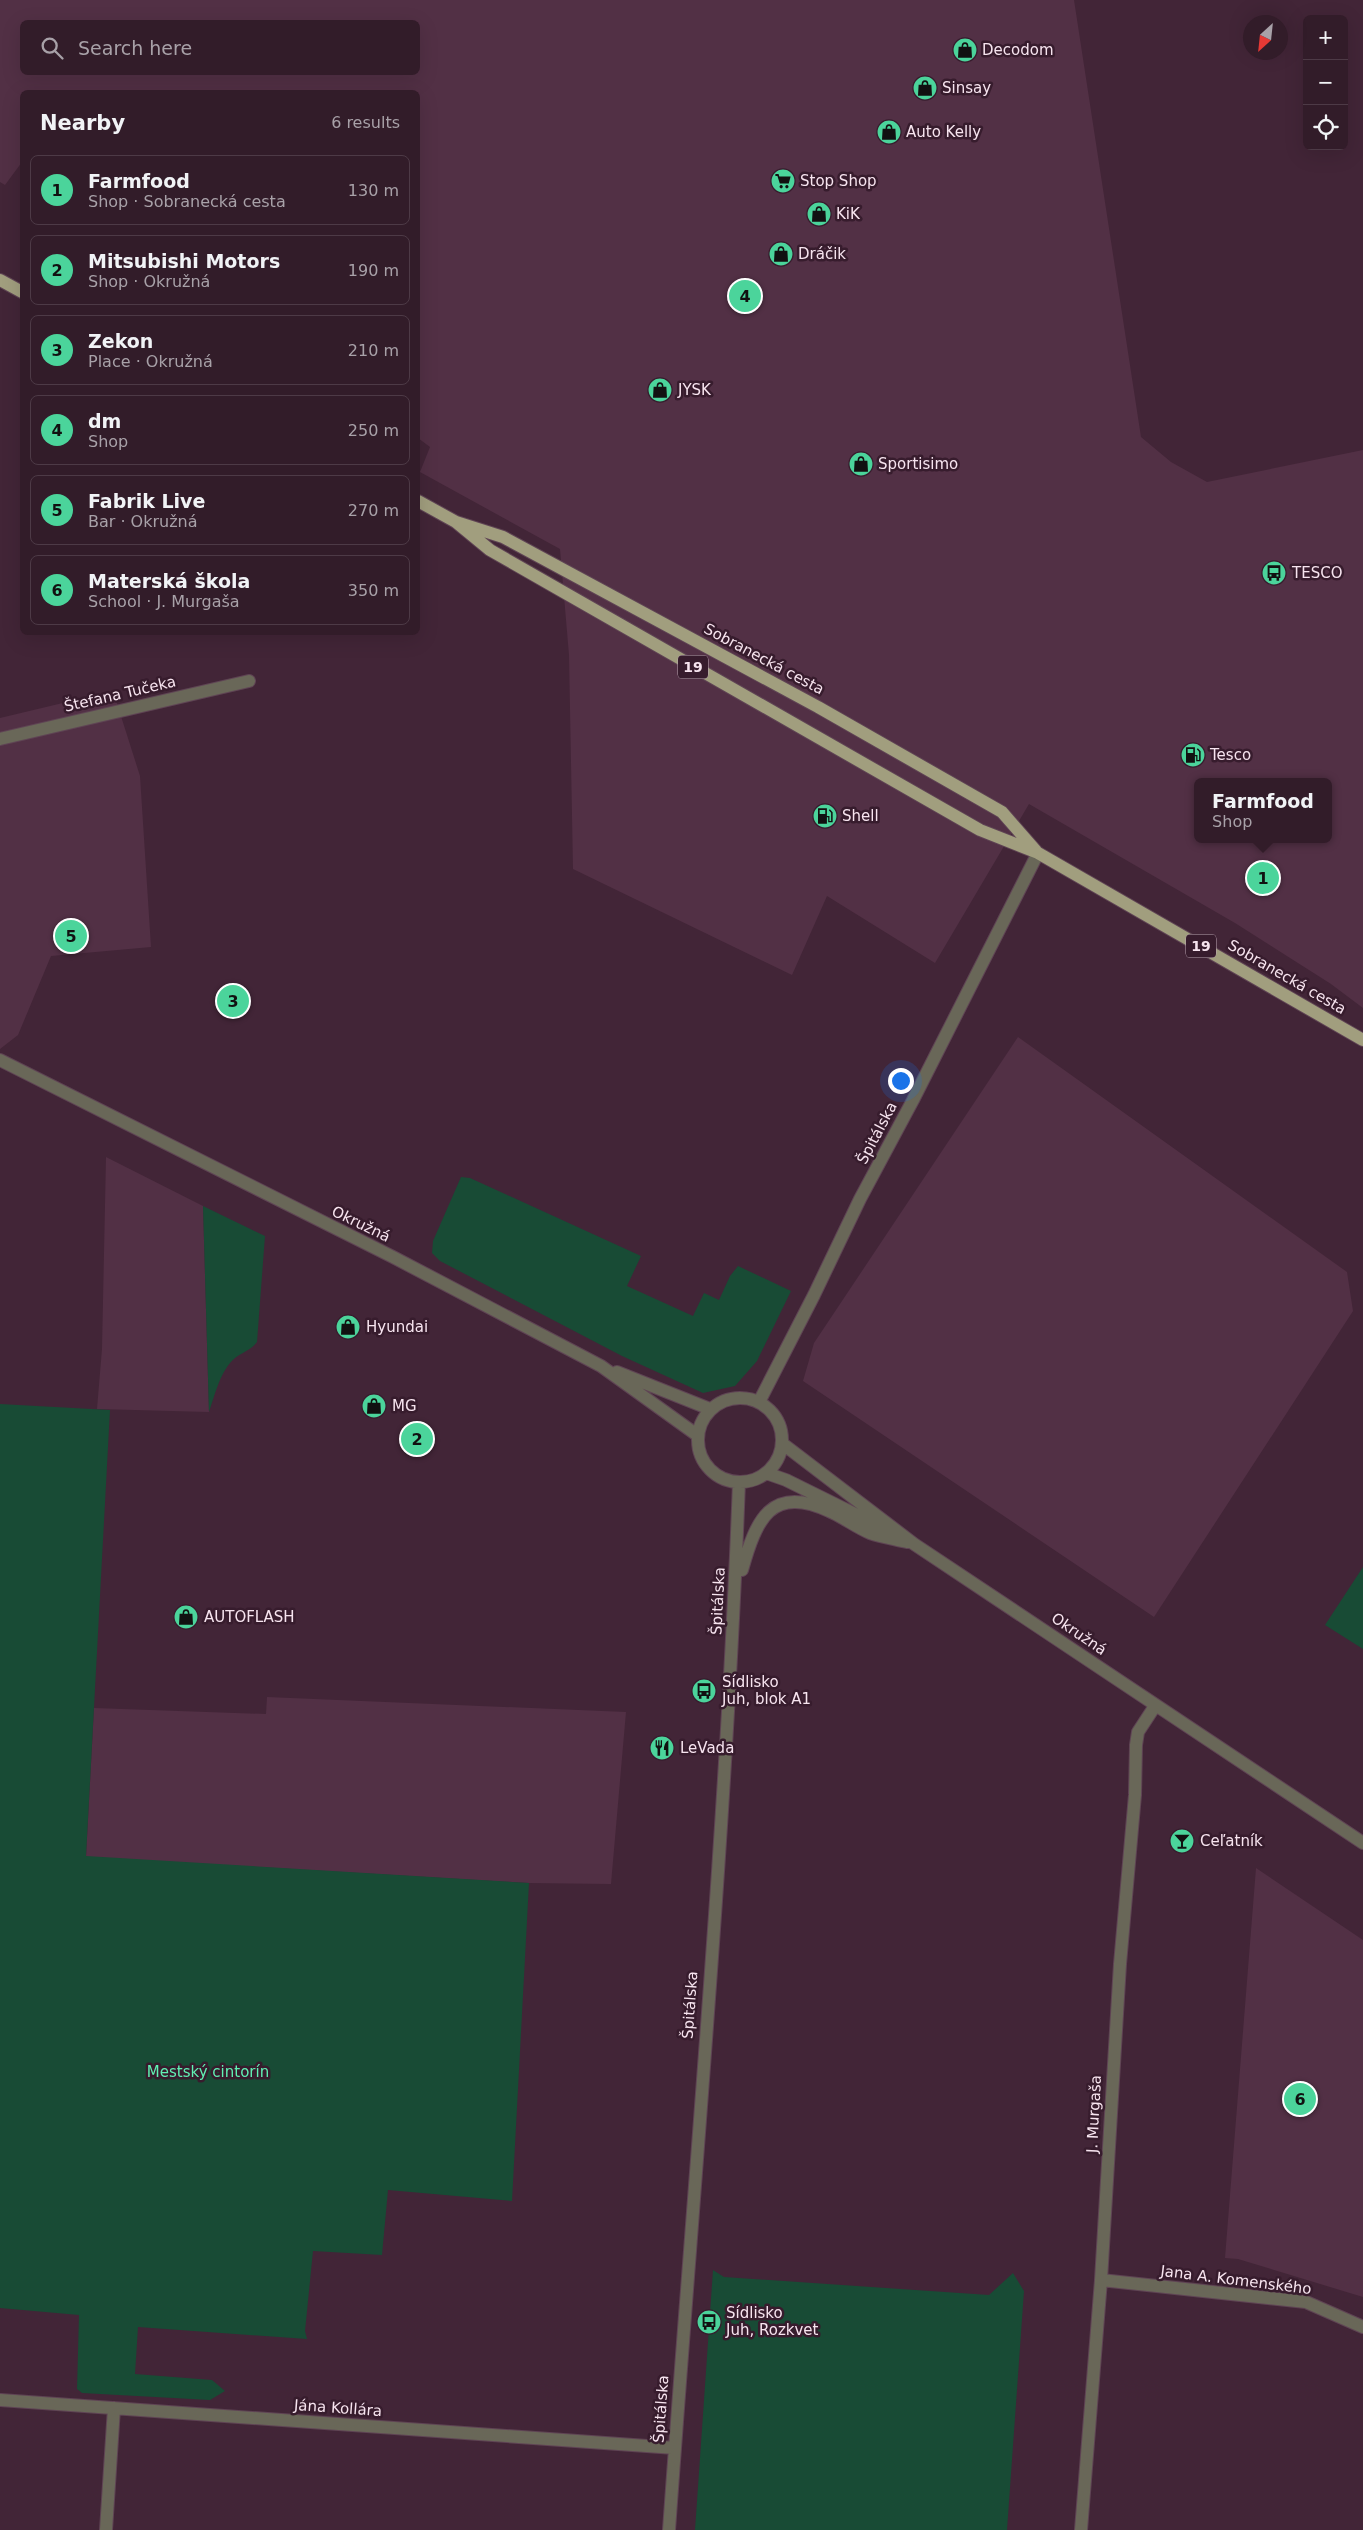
<!DOCTYPE html>
<meta charset="utf-8">
<style>
:root{--surface:#321c29;--page:#3a2531;--text:#f1f3f6;--muted:#a8a1a8;--line:#4d3a46;--accent:#4bd49b}
body{margin:0;font-family:"DejaVu Sans",sans-serif;background:var(--page);color:var(--text)}
.controls{position:absolute;right:15px;top:15px;display:grid;overflow:hidden;border-radius:8px;box-shadow:0 5px 20px #0002}
.controls button{width:45px;height:45px;display:grid;place-items:center;padding:0;border:0;border-bottom:1px solid var(--line);background:var(--surface);color:var(--text);font:25px sans-serif}
.compass{position:absolute;left:1243px;top:15px;width:45px;height:45px;border-radius:50%;background:var(--surface);box-shadow:0 5px 20px #0002;rotate:207deg}
.you{position:absolute;left:900px;top:1080px;width:18px;height:18px;margin:-12px;border:4px solid #fff;border-radius:50%;background:#1a73e8;box-shadow:0 0 0 8px #1a73e833}
.badge{display:grid;place-items:center;width:32px;height:32px;border-radius:50%;background:var(--accent);color:#111;font-size:16px;font-weight:700}
.pin{position:absolute;translate:-50% -50%;border:2px solid #fff;box-shadow:0 1px 5px #0006}
.popup{position:absolute;left:1194px;top:778px;width:138px;height:65px;box-sizing:border-box;display:grid;place-content:center;border-radius:8px;background:var(--surface);filter:drop-shadow(0 1px 4px #0005);font-size:16px;white-space:nowrap;color:var(--muted)}
.popup b{font-size:19px;color:var(--text)}
.popup::after{content:'';position:absolute;left:50%;top:100%;margin-left:-10px;border:10px solid transparent;border-top-color:var(--surface)}
.list{margin:0;padding:0;list-style:none}
h2{display:flex;justify-content:space-between;align-items:center;height:65px;margin:0;padding:0 20px;font-size:21px}
h2 small{font-size:16px;font-weight:400;color:var(--muted)}
.list li{display:grid;grid-template-columns:32px 1fr auto;gap:15px;align-items:center;box-sizing:border-box;height:70px;margin:0 10px 10px;padding:0 10px;border:1px solid var(--line);border-radius:8px}
.list b{display:block;font-size:19px;white-space:nowrap}
.list p{margin:0;font-size:16px;white-space:nowrap;color:var(--muted)}
.list em{font-size:16px;font-style:normal;color:var(--muted)}
.icon{flex:none;width:28px;height:28px;fill:none;stroke:currentColor;stroke-width:2;stroke-linecap:round;stroke-linejoin:round}
.map{position:relative;flex:none;width:1363px;height:2530px;overflow:hidden}
.search{position:absolute;background:var(--surface);box-shadow:0 5px 20px #0002;left:20px;top:20px;width:400px;height:55px;display:flex;align-items:center;gap:12px;box-sizing:border-box;padding:0 18px;border-radius:8px;color:var(--muted);font-size:19px}
.panel{position:absolute;background:var(--surface);box-shadow:0 5px 20px #0002;left:20px;top:90px;width:400px;height:545px;border-radius:8px}
.map>svg:first-child{display:block}
</style>
<div class="map">
<svg width="1363" height="2530" viewBox="0 0 1363 2530">
<rect width="100%" height="100%" fill="#422537"/>
<path fill="#523045" fill-rule="evenodd" d="M0,0H1074L1141,437L1171,462L1207,482L1363,450V1008L1331,984L1235,923L1029,804L935,963L827,896L792,975L573,869L569,655L560,549L420,472L430,447L418,438V92H22V162L5,185L0,182ZM22,22H418V72H22ZM1198,782H1328V839H1198Z
M113,691L140,776L151,947L51,956L18,1035L0,1049V718Z
M1018,1037L1347,1272L1353,1311L1154,1617L803,1381L814,1343Z
M106,1157L203,1206L209,1412L97,1409L102,1349Z
M267,1697L626,1712L611,1884L529,1883L86,1857L94,1708L266,1714Z
M1256,1868L1363,1940V2297L1238,2259L1225,2258Z"/>
<path fill="#184b35" d="M461,1177L470,1178L641,1256L627,1286L693,1316L704,1293L719,1300L730,1276L738,1266L791,1291L757,1361L735,1386L703,1393L622,1356L440,1261L432,1253L433,1241Z
M203,1206L265,1236L257,1342C251,1350 243,1352 235,1358C220,1371 215,1395 209,1412Z
M0,1404L110,1410L86,1856L529,1883L512,2201L388,2190L382,2255L313,2251L305,2331L307,2339L138,2327L135,2374L212,2380L225,2391L210,2400L82,2393L77,2389L79,2315L0,2308Z
M1363,1567V1649L1325,1625Z
M713,2270L724,2277L989,2295L1013,2273L1024,2291L1007,2530H695Z"/>
<g fill="none" stroke-linecap="round" stroke-linejoin="round">
<defs>
<path id="street" d="M0,739L249,681
M0,1060L393,1257L601,1366L697,1435
M617,1372L710,1409
M698 1440a42 42 0 1 1 84 0a42 42 0 1 1-84 0Z
M759,1402L814,1295L860,1199L913,1100L1038,853
M783,1444L914,1544L1363,1843
M766,1473L786,1480L887,1530
M742,1570C756,1520 771,1484 829,1511C843,1517 856,1527 870,1533C882,1537 895,1539 907,1542
M1101,2280L1306,2302L1363,2327
M0,2400L675,2448
M106,2530L114,2408
M669,2530C694,2181 726,1832 739,1482
M1081,2530L1101,2280L1120,1964L1135,1795L1136,1745L1138,1732L1155,1706"/>
<path id="primary" d="M0,280L22,292
M418,501L456,522L503,537L818,707L1002,812L1036,851
M456,522L490,550L980,830L1038,853L1363,1040"/>
</defs>
<use href="#street" stroke="#5f4454" stroke-width="14"/>
<use href="#primary" stroke="#5f4454" stroke-width="14"/>
<use href="#street" stroke="#696758" stroke-width="12"/>
<use href="#primary" stroke="#a19e7e" stroke-width="12"/>
</g>
<defs>
<symbol id="shop-disc" viewBox="-11 -11 22 22"><circle r="9.5" fill="#4bd49b" stroke="#371c2d"/><path d="M-5-2.5h2.3a2.7 3.5 0 0 1 5.4 0H5L5.5 6h-11ZM-1.5-2.5h3a1.5 2.3 0 0 0-3 0Z" fill="#111"/></symbol>
<symbol id="supermarket-disc" viewBox="-11 -11 22 22"><circle r="9.5" fill="#4bd49b" stroke="#371c2d"/><path d="M-6-5.5h2.5l.6 2H6L4.5 2H-2.5L-4.4-4H-6ZM-1.5 3.2a1.3 1.3 0 1 0 .1 0ZM3 3.2a1.3 1.3 0 1 0 .1 0Z" fill="#111"/></symbol>
<symbol id="bus-disc" viewBox="-11 -11 22 22"><circle r="9.5" fill="#4bd49b" stroke="#371c2d"/><path d="M-5-6H5V4H4V6H2V4H-2V6H-4V4H-5ZM-3.5-4V0h7V-4ZM-3.5 1.2v1.5H-2V1.2ZM2 1.2v1.5H3.5V1.2Z" fill="#111"/></symbol>
<symbol id="fuel-disc" viewBox="-11 -11 22 22"><circle r="9.5" fill="#4bd49b" stroke="#371c2d"/><path d="M-5.5-6h7V0h2V4h1.3V-2.5L3-4.5l.8-.8L6-3V5H2.5V1h-1V6h-7ZM-4.2-4.7v3.2H.2V-4.7Z" fill="#111"/></symbol>
<symbol id="restaurant-disc" viewBox="-11 -11 22 22"><circle r="9.5" fill="#4bd49b" stroke="#371c2d"/><path d="M-5-6h1v4h1v-4h1v4h1v-4h1v5L-1.5 .5V6h-2V.5L-5-1ZM5-6V6H3V1.5H1.5Q1.5-4 5-6Z" fill="#111"/></symbol>
<symbol id="bar-disc" viewBox="-11 -11 22 22"><circle r="9.5" fill="#4bd49b" stroke="#371c2d"/><path d="M-6-5H6L.8 .8V4.5H3.5V6h-7V4.5H-.8V.8Z" fill="#111"/></symbol>
</defs>
<g fill-rule="evenodd">
<use href="#shop-disc" x="951" y="36" width="28" height="28"/>
<use href="#shop-disc" x="911" y="74" width="28" height="28"/>
<use href="#shop-disc" x="875" y="118" width="28" height="28"/>
<use href="#supermarket-disc" x="769" y="167" width="28" height="28"/>
<use href="#shop-disc" x="805" y="200" width="28" height="28"/>
<use href="#shop-disc" x="767" y="240" width="28" height="28"/>
<use href="#shop-disc" x="646" y="376" width="28" height="28"/>
<use href="#shop-disc" x="847" y="450" width="28" height="28"/>
<use href="#bus-disc" x="1260" y="559" width="28" height="28"/>
<use href="#fuel-disc" x="1179" y="741" width="28" height="28"/>
<use href="#fuel-disc" x="811" y="802" width="28" height="28"/>
<use href="#shop-disc" x="334" y="1313" width="28" height="28"/>
<use href="#shop-disc" x="360" y="1392" width="28" height="28"/>
<use href="#shop-disc" x="172" y="1603" width="28" height="28"/>
<use href="#bus-disc" x="690" y="1677" width="28" height="28"/>
<use href="#restaurant-disc" x="648" y="1734" width="28" height="28"/>
<use href="#bar-disc" x="1168" y="1827" width="28" height="28"/>
<use href="#bus-disc" x="695" y="2308" width="28" height="28"/>
</g>
<g text-anchor="middle" dominant-baseline="central" stroke-width="5" stroke-linejoin="round" paint-order="stroke">
<g fill="#371c2d" stroke="#bda8b5" stroke-width="1">
<rect x="678" y="655.5" width="30" height="23" rx="4"/>
<rect x="1186" y="934.5" width="30" height="23" rx="4"/>
</g>
<g font-size="14" font-weight="bold" fill="#f7e4ef">
<text x="693" y="667">19</text>
<text x="1201" y="946">19</text>
</g>
<g font-size="15" fill="#f7e4ef" stroke="#371c2d" text-anchor="start">
<text x="982" y="50">Decodom</text>
<text x="942" y="88">Sinsay</text>
<text x="906" y="132">Auto Kelly</text>
<text x="800" y="181">Stop Shop</text>
<text x="836" y="214">KiK</text>
<text x="798" y="254">Dráčik</text>
<text x="678" y="390">JYSK</text>
<text x="878" y="464">Sportisimo</text>
<text x="1292" y="573">TESCO</text>
<text x="1210" y="755">Tesco</text>
<text x="842" y="816">Shell</text>
<text x="366" y="1327">Hyundai</text>
<text x="392" y="1406">MG</text>
<text x="204" y="1617">AUTOFLASH</text>
<text x="722" y="1682">Sídlisko<tspan x="722" dy="17">Juh, blok A1</tspan></text>
<text x="680" y="1748">LeVada</text>
<text x="1200" y="1841">Ceľatník</text>
<text x="726" y="2313">Sídlisko<tspan x="726" dy="17">Juh, Rozkvet</tspan></text>
</g>
<g font-size="15" fill="#f7e4ef" stroke="#371c2d">
<text transform="translate(764 659) rotate(28)">Sobranecká cesta</text>
<text transform="translate(120 694) rotate(-13)">Štefana Tučeka</text>
<text transform="translate(1287 977) rotate(30)">Sobranecká cesta</text>
<text transform="translate(877 1133) rotate(-62)">Špitálska</text>
<text transform="translate(361 1224) rotate(26)">Okružná</text>
<text transform="translate(718 1601) rotate(-87)">Špitálska</text>
<text transform="translate(1079 1634) rotate(34)">Okružná</text>
<text transform="translate(690 2005) rotate(-86)">Špitálska</text>
<text transform="translate(1094 2114) rotate(-87)">J. Murgaša</text>
<text transform="translate(1236 2280) rotate(7)">Jana A. Komenského</text>
<text transform="translate(338 2408) rotate(4)">Jána Kollára</text>
<text transform="translate(661 2409) rotate(-86)">Špitálska</text>
</g>
<g font-size="15" fill="#60f1b3" stroke="#371c2d">
<text x="208" y="2072">Mestský cintorín</text>
</g>
</g>
</svg>
<div class="controls">
<button>+</button>
<button>−</button>
<button><svg class="icon" aria-label="locate" viewBox="0 0 24 24"><circle cx="12" cy="12" r="6"/><path d="M12 2v4M12 18v4M2 12h4M18 12h4"/></svg></button>
</div>
<svg class="compass" viewBox="-18 -18 36 36"><path d="M0-13l5 13h-10z" fill="#e53935"/><path d="M0 13l5-13h-10z" fill="#a8a1a8"/></svg>
<div class="you"></div>
<div class="pin badge" style="left:1263px;top:878px">1</div>
<div class="popup"><b>Farmfood</b>Shop</div>
<div class="pin badge" style="left:417px;top:1439px">2</div>
<div class="pin badge" style="left:233px;top:1001px">3</div>
<div class="pin badge" style="left:745px;top:296px">4</div>
<div class="pin badge" style="left:71px;top:936px">5</div>
<div class="pin badge" style="left:1300px;top:2099px">6</div>
<div class="search"><svg class="icon" aria-label="search" viewBox="0 0 24 24"><circle cx="10" cy="10" r="6"/><path d="M15 15l6 6"/></svg>Search here</div>
<section class="panel">
<h2>Nearby<small>6 results</small></h2>
<ul class="list">
<li><span class="badge">1</span><div><b>Farmfood</b><p>Shop · Sobranecká cesta</p></div><em>130 m</em></li>
<li><span class="badge">2</span><div><b>Mitsubishi Motors</b><p>Shop · Okružná</p></div><em>190 m</em></li>
<li><span class="badge">3</span><div><b>Zekon</b><p>Place · Okružná</p></div><em>210 m</em></li>
<li><span class="badge">4</span><div><b>dm</b><p>Shop</p></div><em>250 m</em></li>
<li><span class="badge">5</span><div><b>Fabrik Live</b><p>Bar · Okružná</p></div><em>270 m</em></li>
<li><span class="badge">6</span><div><b>Materská škola</b><p>School · J. Murgaša</p></div><em>350 m</em></li>
</ul>
</section>
</div>
